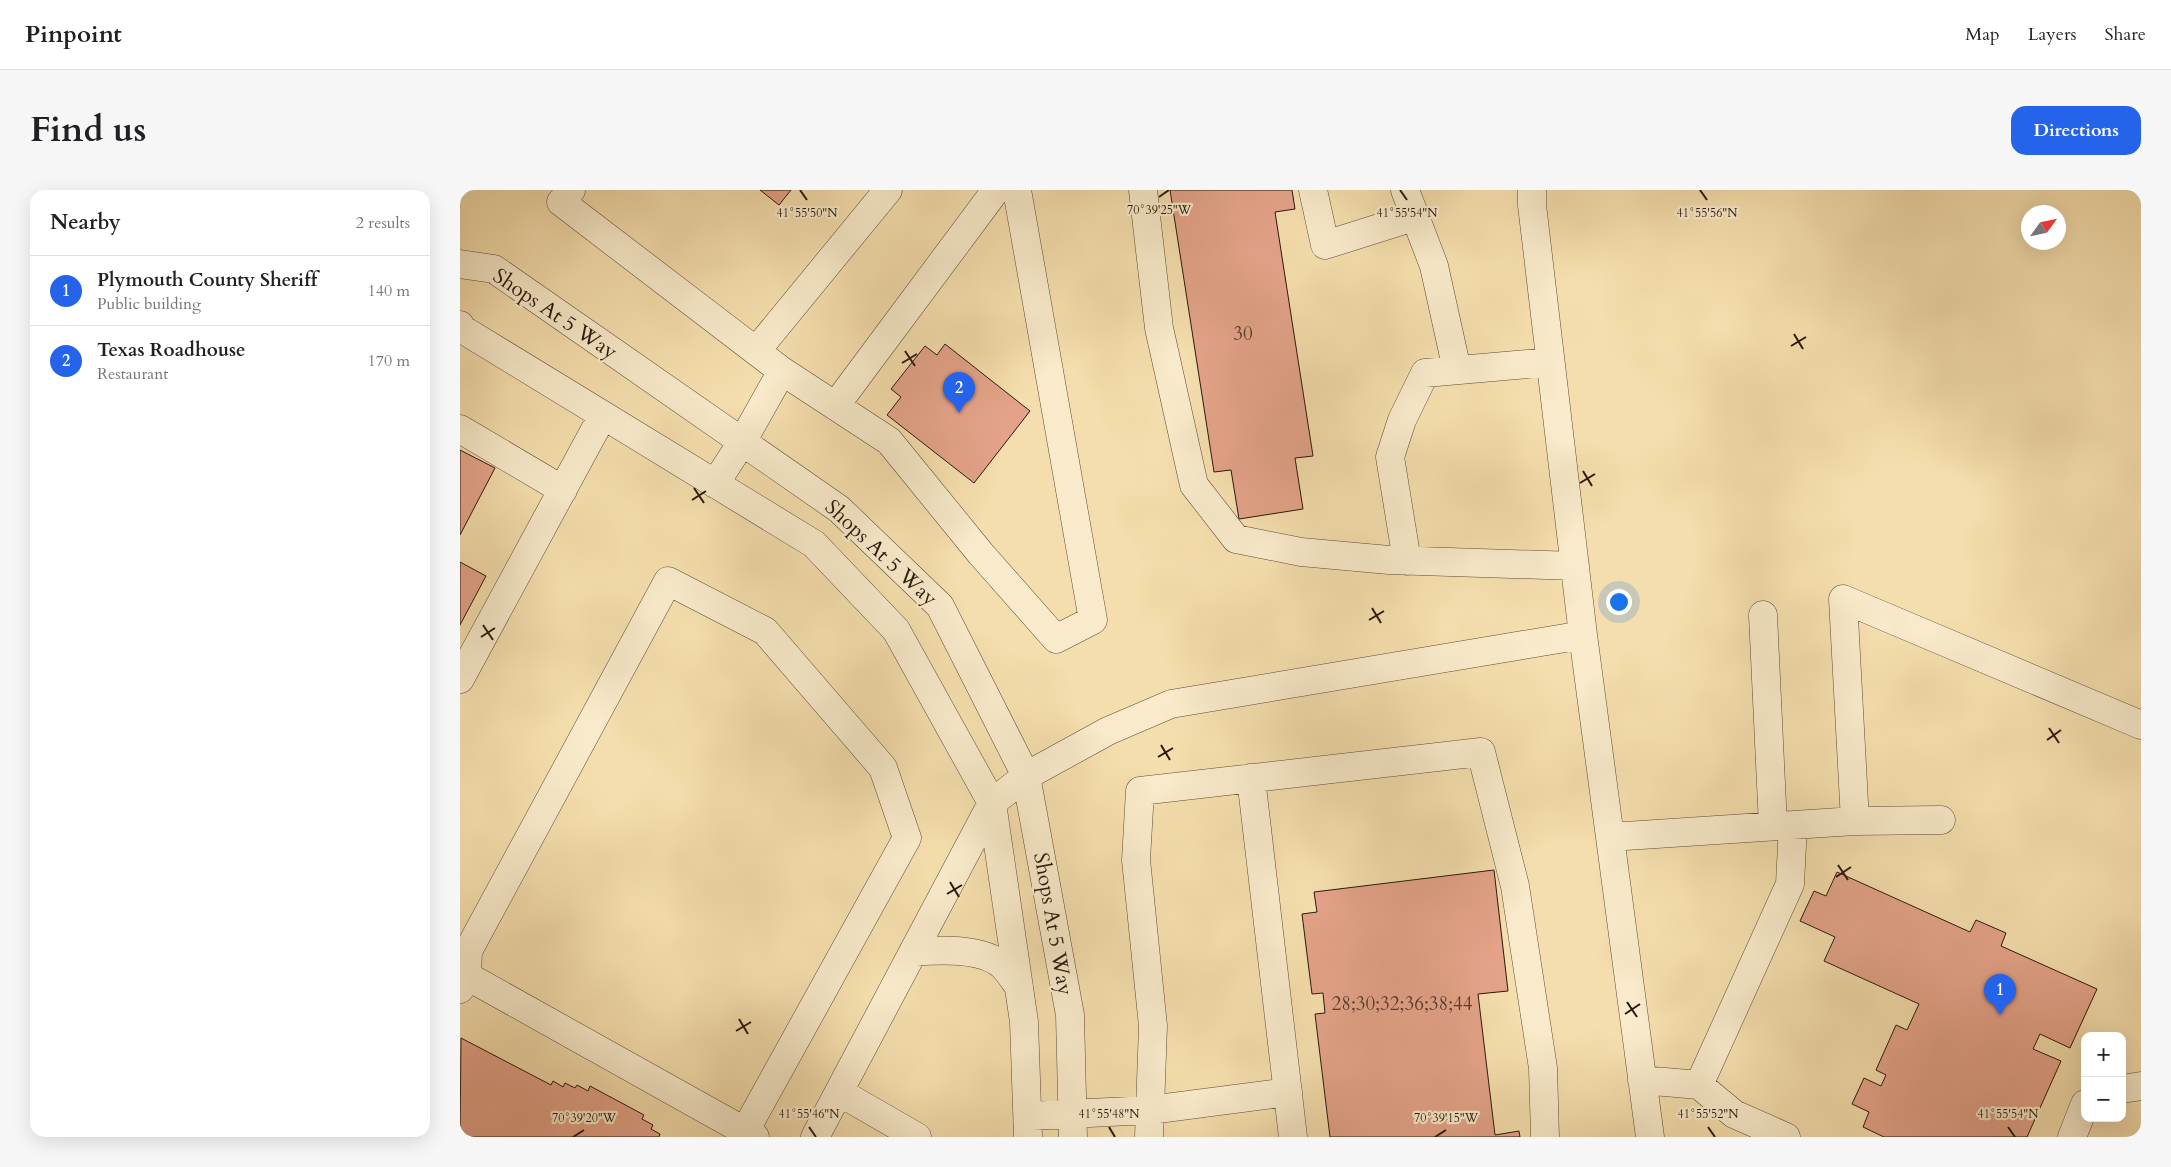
<!DOCTYPE html>
<meta charset="utf-8">
<style>
:root{--surface:#fff;--page:#f6f6f6;--text:#202124;--muted:#757577;--line:#e0e0e0;--accent:#2563eb}
body{margin:0;font-family:Cardo,serif;background:var(--page);color:var(--text)}
.controls{position:absolute;right:15px;bottom:15px;display:grid;overflow:hidden;border-radius:10px;box-shadow:0 5px 20px #0002}
.controls button{width:45px;height:45px;display:grid;place-items:center;padding:0;border:0;border-bottom:1px solid var(--line);background:var(--surface);color:var(--text);font:25px sans-serif}
.compass{position:absolute;left:1561px;top:15px;width:45px;height:45px;border-radius:50%;background:var(--surface);box-shadow:0 5px 20px #0002;rotate:57deg}
.you{position:absolute;left:1158px;top:411px;width:18px;height:18px;margin:-12px;border:4px solid #fff;border-radius:50%;background:#1a73e8;box-shadow:0 0 0 8px #1a73e833}
.badge{display:grid;place-items:center;width:32px;height:32px;border-radius:50%;background:var(--accent);color:#fff;font-size:16px;font-weight:700}
.pin{position:absolute;translate:-50% -41px;filter:drop-shadow(0 1px 2px #0008)}
.pin::after{content:'';position:absolute;top:26px;width:18px;height:15px;background:inherit;clip-path:polygon(0 0,100% 0,50% 100%)}
.list{margin:0;padding:0;list-style:none}
h2{display:flex;justify-content:space-between;align-items:center;height:65px;margin:0;padding:0 20px;font-size:21px}
h2 small{font-size:16px;font-weight:400;color:var(--muted)}
.list li{display:grid;grid-template-columns:32px 1fr auto;gap:15px;align-items:center;box-sizing:border-box;height:70px;padding:0 20px;border-top:1px solid var(--line)}
.list b{display:block;font-size:19px;white-space:nowrap}
.list p{margin:0;font-size:16px;white-space:nowrap;color:var(--muted)}
.list em{font-size:16px;font-style:normal;color:var(--muted)}
.map{position:relative;flex:none;width:1681px;height:947px;overflow:hidden;border-radius:15px}
header{display:flex;align-items:center;gap:30px;box-sizing:border-box;height:70px;padding:0 25px;background:var(--surface);border-bottom:1px solid var(--line)}
header strong{font-size:24px}
nav{display:flex;gap:28px;margin-inline-start:auto;font-size:18px}
.intro{display:flex;align-items:center;justify-content:space-between;box-sizing:border-box;height:120px;padding:0 30px}
h1{margin:0;font-size:35px}
.button{padding:12px 22px;border-radius:15px;background:var(--accent);color:#fff;font-size:18px;font-weight:700}
main{display:flex;gap:30px;padding:0 30px}
aside{flex:1;background:var(--surface);border-radius:15px;box-shadow:0 5px 20px #0002}
.map>svg:first-child{display:block}
</style>
<header>
<strong>Pinpoint</strong>
<nav><a>Map</a><a>Layers</a><a>Share</a></nav>
</header>
<div class="intro"><h1>Find us</h1><a class="button">Directions</a></div>
<main>
<aside>
<h2>Nearby<small>2 results</small></h2>
<ul class="list">
<li><span class="badge">1</span><div><b>Plymouth County Sheriff</b><p>Public building</p></div><em>140 m</em></li>
<li><span class="badge">2</span><div><b>Texas Roadhouse</b><p>Restaurant</p></div><em>170 m</em></li>
</ul>
</aside>
<div class="map">
<svg width="1681" height="947" viewBox="0 0 1681 947">
<rect width="100%" height="100%" fill="#f5dead"/>
<filter id="stains"><feTurbulence type="fractalNoise" baseFrequency=".004" numOctaves="4"/><feColorMatrix values="0 0 0 0 .2 0 0 0 0 .09 0 0 0 0 .02 0 0 0 .5 -.17"/></filter>
<radialGradient id="worn" r=".72"><stop offset=".6" stop-color="#630" stop-opacity="0"/><stop offset="1" stop-color="#630" stop-opacity=".3"/></radialGradient>
<path fill="#e4a389" stroke="#29180f" d="M300,0H331L319,15Z
M710,0H832L835,19L815,22L853,266L835,268L843,319L779,329L771,280L754,282Z
M485,154L570,221L514,293L427,225L441,207L431,199L465,156L477,165Z
M0,260L35,278L0,345Z
M0,372L26,386L0,435Z
M1034,680L1048,801L1018,804L1035,945L1059,941L1060,947H870L855,824L865,823L863,803L852,804L842,724L857,722L854,702Z
M1377,682L1510,742L1516,730L1546,743L1541,756L1637,799L1610,858L1580,844L1573,859L1601,871L1567,947H1424L1403,937L1409,922L1392,914L1404,888L1421,896L1426,885L1416,880L1436,835L1447,840L1459,814L1364,771L1375,747L1340,731L1354,701L1366,706Z
M1,848L91,895L93,891L103,897L105,893L115,898L117,895L128,901L130,896L184,925L182,929L193,935L191,939L200,944L199,947H0Z"/>
<g fill="none" stroke-linecap="round" stroke-linejoin="round">
<defs>
<path id="minor" d="M111,0L101,12L322,181L429,251L521,364L596,449L633,430L557,0
M683,0L699,138L734,295L776,349L841,362L929,370L1115,376
M853,0L865,55L954,27
M945,0L974,76L997,180
M1072,0V15L1123,445L1190,947
M0,74L34,79L379,319L480,416L566,586L610,825L613,947
M0,135L2,139L354,354L436,440L532,613L564,832L568,947
M296,161L428,0
M376,215L536,0
M0,239L103,300
M255,294L282,252L322,181
M947,371L930,267L942,230L965,183L1090,172
M1303,425L1313,636
M0,489L143,225
M791,588L833,947
M1395,631L1481,630
M1150,647L1395,631L1383,409L1681,535
M453,762C478,760 522,757 543,776C549,782 554,790 559,797
M7,786L8,761L208,391L305,441L423,578L447,648L285,941
M0,799L7,786L295,947
M1182,890L1239,895L1274,924L1326,947
M1239,895L1330,694L1333,635
M1662,899L1681,896
M379,902L457,947
M568,926L690,920L828,902
M355,947L532,613L566,586L648,541L711,514L1123,445
M689,947L693,836L676,670L680,601L1021,562L1055,696L1083,878L1085,947
M1612,947L1625,914"/>
</defs>
<use href="#minor" stroke="#5c4a36" stroke-width="29"/>
<use href="#minor" stroke="#f8eaca" stroke-width="28"/>
</g>
<path fill="none" stroke="#29180f" stroke-width="2" d="M340,0L347,10M940,0L947,10M1240,0L1247,10M699,7L709,0M1334,144L1343,159M1331,156L1346,147M445,161L455,176M442,173L457,164M1123,281L1132,296M1120,293L1135,284M234,298L244,313M232,310L246,301M912,418L921,433M909,430L924,421M23,435L33,450M21,447L35,438M1589,538L1599,553M1587,550L1601,540M701,555L710,570M698,567L713,558M1378,675L1388,690M1376,687L1391,677M490,692L499,707M487,704L502,695M1167,812L1177,827M1165,824L1180,814M279,829L288,844M276,841L291,832M349,937L356,947M649,937L655,947M1248,937L1255,947M1548,937L1555,947M113,947L124,940M975,947L986,940"/>
<g text-anchor="middle" dominant-baseline="central" stroke-width="4.5" stroke-linejoin="round" paint-order="stroke">
<g font-size="19" fill="#583b2e">
<text x="783" y="144">30</text>
<text x="942" y="814">28;30;32;36;38;44</text>
</g>
<g font-size="21" fill="#29180f" stroke="#f8eaca">
<text transform="translate(95 124) rotate(34)">Shops At 5 Way</text>
<text transform="translate(421 363) rotate(43)">Shops At 5 Way</text>
<text transform="translate(593 734) rotate(80)">Shops At 5 Way</text>
</g>
</g>
<g font-size="12" text-anchor="middle" fill="#29180f" stroke="#f8eaca" stroke-width="4.5" stroke-linejoin="round" paint-order="stroke">
<text x="699" y="24">70°39'25"W</text>
<text x="947" y="27">41°55'54"N</text>
<text x="1247" y="27">41°55'56"N</text>
<text x="347" y="27">41°55'50"N</text>
<text x="349" y="928">41°55'46"N</text>
<text x="649" y="928">41°55'48"N</text>
<text x="1248" y="928">41°55'52"N</text>
<text x="1548" y="928">41°55'54"N</text>
<text x="124" y="932">70°39'20"W</text>
<text x="986" y="932">70°39'15"W</text>
</g>
<rect width="100%" height="100%" filter="url(#stains)"/>
<rect width="100%" height="100%" fill="url(#worn)"/>
</svg>
<div class="controls">
<button>+</button>
<button>−</button>
</div>
<svg class="compass" viewBox="-18 -18 36 36"><path d="M0-13l5 13h-10z" fill="#e53935"/><path d="M0 13l5-13h-10z" fill="#757577"/></svg>
<div class="you"></div>
<div class="pin badge" style="left:1540px;top:825px">1</div>
<div class="pin badge" style="left:499px;top:223px">2</div>
</div>
</main>
